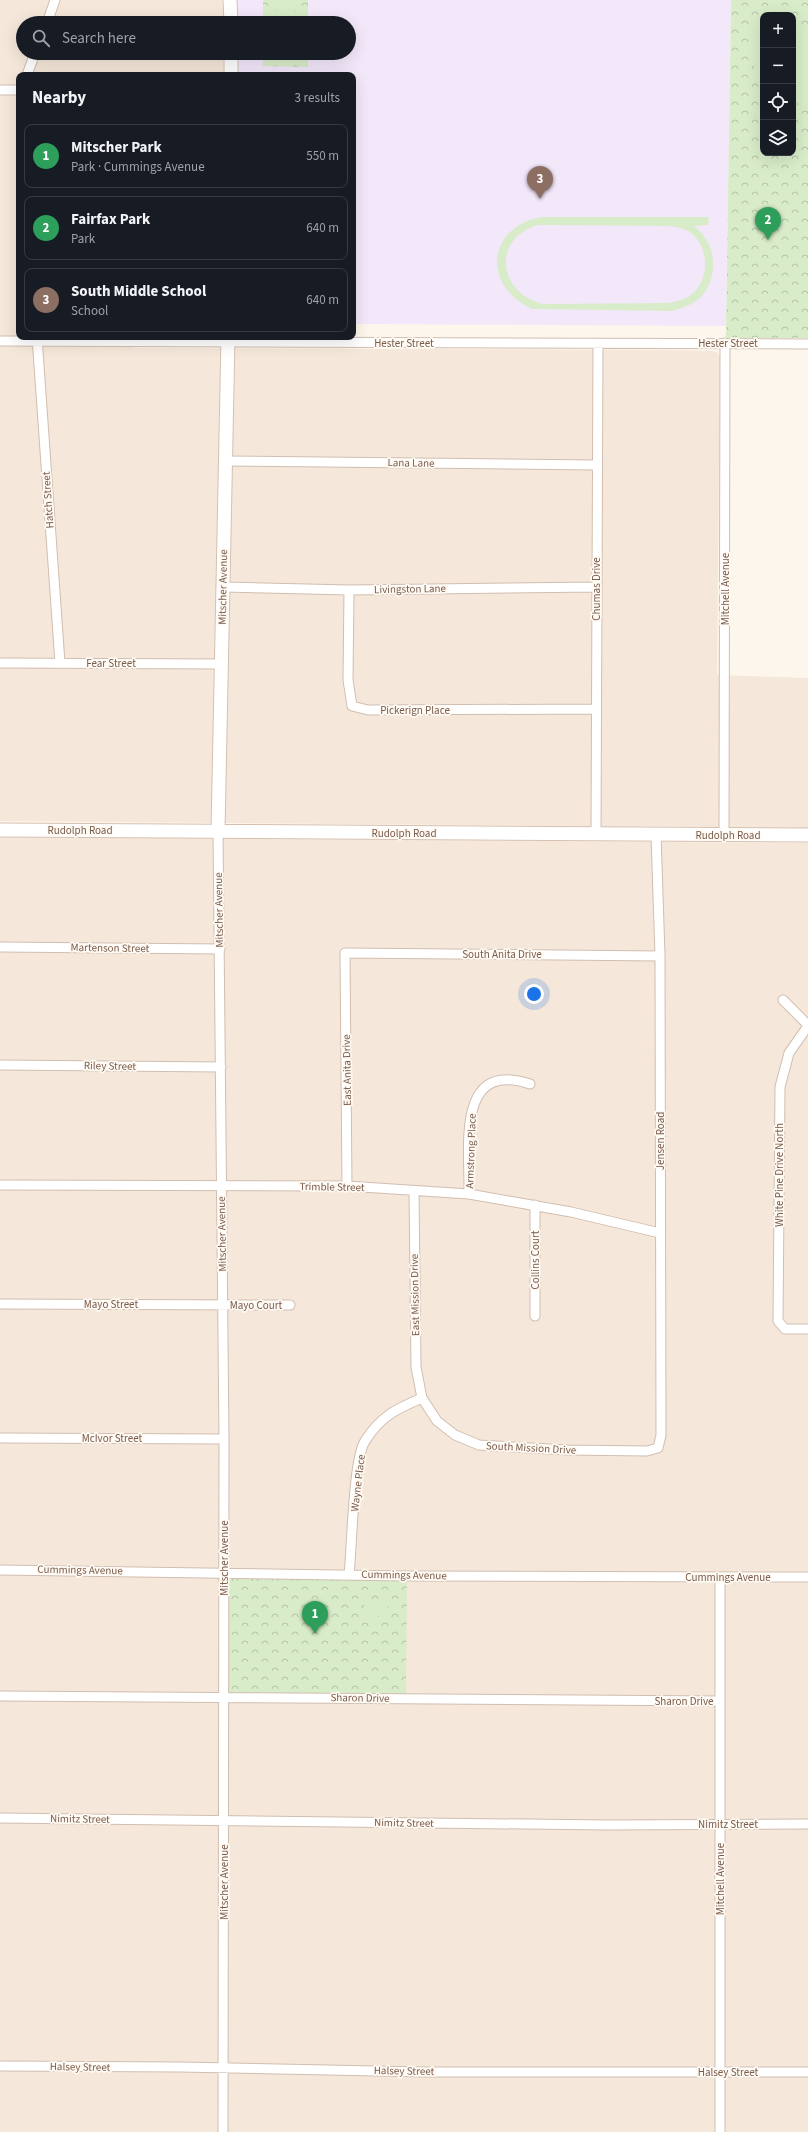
<!DOCTYPE html>
<meta charset="utf-8">
<style>
:root{--surface:#171b24;--page:#242831;--text:#f1f3f6;--muted:#9ea1a6;--line:#363941;--accent:#e76f51}
body{margin:0;font-family:"Source Sans 3",sans-serif;background:var(--page);color:var(--text)}
.controls{position:absolute;right:12px;top:12px;display:grid;overflow:hidden;border-radius:8px;box-shadow:0 4px 16px #0002}
.controls button{width:36px;height:36px;display:grid;place-items:center;padding:0;border:0;border-bottom:1px solid var(--line);background:var(--surface);color:var(--text);font:20px sans-serif}
.you{position:absolute;left:534px;top:994px;width:14px;height:14px;margin:-10px;border:3px solid #fff;border-radius:50%;background:#1a73e8;box-shadow:0 0 0 6px #1a73e833}
.badge{display:grid;place-items:center;width:26px;height:26px;border-radius:50%;background:var(--accent);color:#fff;font-size:13px;font-weight:700}
.pin{position:absolute;translate:-50% -33px;filter:drop-shadow(0 1px 2px #0008)}
.pin::after{content:'';position:absolute;top:21px;width:14px;height:12px;background:inherit;clip-path:polygon(0 0,100% 0,50% 100%)}
.list{margin:0;padding:0;list-style:none}
h2{display:flex;justify-content:space-between;align-items:center;height:52px;margin:0;padding:0 16px;font-size:17px}
h2 small{font-size:13px;font-weight:400;color:var(--muted)}
.list li{display:grid;grid-template-columns:26px 1fr auto;gap:12px;align-items:center;box-sizing:border-box;height:64px;margin:0 8px 8px;padding:0 8px;border:1px solid var(--line);border-radius:8px}
.list b{display:block;font-size:15px;white-space:nowrap}
.list p{margin:0;font-size:13px;white-space:nowrap;color:var(--muted)}
.list em{font-size:13px;font-style:normal;color:var(--muted)}
.icon{flex:none;width:22px;height:22px;fill:none;stroke:currentColor;stroke-width:2;stroke-linecap:round;stroke-linejoin:round}
.map{position:relative;flex:none;width:808px;height:2132px;overflow:hidden}
.search{position:absolute;background:var(--surface);box-shadow:0 4px 16px #0002;left:16px;top:16px;width:340px;height:44px;display:flex;align-items:center;gap:10px;box-sizing:border-box;padding:0 14px;border-radius:22px;color:var(--muted);font-size:15px}
.panel{position:absolute;background:var(--surface);box-shadow:0 4px 16px #0002;left:16px;top:72px;width:340px;height:268px;border-radius:8px}
.map>svg:first-child{display:block}
</style>
<div class="map">
<svg width="808" height="2132" viewBox="0 0 808 2132">
<defs>
<pattern id="park-crowns" width="20" height="18" patternUnits="userSpaceOnUse"><rect width="20" height="18" fill="#d8ecc9"/><path d="M2 6a3 3 0 1 1 6 0M12 15a3 3 0 1 1 6 0" fill="none" stroke="#b4c2a5"/></pattern>
</defs>
<rect width="100%" height="100%" fill="#fdf6ec"/>
<path fill="#f5e8da" d="M0,0H222L223,13V23H23V53H223V75H19V337H134V348L682,350L713,351L718,353L720,358L717,675L808,678V828L641,826L616,829L576,826L0,821Z
M0,837L808,843V2132H0Z"/>
<path fill="#f3e8fa" d="M230,0H731L726,326L353,324V75H231V53H349V23H231Z"/>
<path fill="url(#park-crowns)" fill-rule="evenodd" d="M263,0H308V23H263Z
M731,0H808V338H726ZM763,15H793V153H763Z
M263,53H308V67L263,66Z
M224,1572L407,1576L406,1699L225,1696Z"/>
<path fill="#d8ecc9" fill-rule="evenodd" d="M271,0H301V8H271Z
M271,12H301L300,23H271Z
M748,25H763V81C750,64 747,46 748,25Z
M793,25H808V106L793,102Z
M270,53H300V62H270Z
M541,217H709L708,225L694,226C717,243 720,277 700,298C692,305 682,308 672,311L532,309C482,286 486,228 541,217ZM539,225L667,226C675,227 684,228 691,233C709,247 710,279 692,294C685,300 677,301 669,303L542,304C497,292 492,237 539,225Z
M388,1599L387,1616L364,1617V1600Z"/>
<g fill="none" stroke-linecap="round" stroke-linejoin="round">
<defs>
<path id="street" d="M47,23L55,0
M27,75L35,53
M0,90H19
M37,337L60,663
M0,341L808,344
M225,461L597,465
M223,587L349,590L596,587
M349,590L348,680L352,706L368,710L595,709
M0,663L223,664
M218,831L224,1439L223,2132
M596,834L598,344
M724,834L725,343
M0,947L220,949
M783,1000L808,1025
M808,1026L789,1053L780,1087L778,1321L785,1329H808
M0,1065L221,1067
M0,1185L347,1186L469,1194L571,1212L660,1233
M347,1186L345,953L660,956
M414,1191L416,1367L422,1398L437,1421L455,1435L479,1445L567,1450L647,1451L658,1448L661,1435L660,956L656,834
M469,1194C470,1149 455,1059 530,1084
M535,1205V1316
M0,1304L290,1305
M0,1438L224,1439
M0,1570L407,1576L808,1577
M349,1575C352,1548 353,1460 365,1441C381,1416 396,1409 422,1398
M720,1577V2132
M0,1696L719,1701
M0,1818L607,1825L808,1824
M0,2066L180,2067L426,2072H808"/>
<path id="secondary" d="M230,0L231,23
M231,75V53
M0,830L808,835
M218,831L228,337"/>
</defs>
<use href="#street" stroke="#d1beb0" stroke-width="11"/>
<use href="#secondary" stroke="#d6c0b0" stroke-width="15"/>
<use href="#street" stroke="#fff" stroke-width="9"/>
<use href="#secondary" stroke="#fff" stroke-width="13"/>
</g>
<g text-anchor="middle" dominant-baseline="central" stroke-width="3.5" stroke-linejoin="round" paint-order="stroke">
<g font-size="11" fill="#7a5c4d" stroke="#fffaf3">
<text x="404" y="343">Hester Street</text>
<text x="728" y="343">Hester Street</text>
<text transform="translate(411 463) rotate(1)">Lana Lane</text>
<text transform="translate(48 500) rotate(-94)">Hatch Street</text>
<text transform="translate(223 587) rotate(-89)">Mitscher Avenue</text>
<text transform="translate(410 589) rotate(-1)">Livingston Lane</text>
<text transform="translate(596 589) rotate(-90)">Chumas Drive</text>
<text transform="translate(725 589) rotate(-90)">Mitchell Avenue</text>
<text x="111" y="663">Fear Street</text>
<text x="415" y="710">Pickerign Place</text>
<text x="80" y="830">Rudolph Road</text>
<text x="404" y="833">Rudolph Road</text>
<text x="728" y="835">Rudolph Road</text>
<text transform="translate(219 910) rotate(-91)">Mitscher Avenue</text>
<text transform="translate(110 948) rotate(1)">Martenson Street</text>
<text x="502" y="954">South Anita Drive</text>
<text transform="translate(110 1066) rotate(1)">Riley Street</text>
<text transform="translate(347 1070) rotate(-91)">East Anita Drive</text>
<text transform="translate(660 1141) rotate(-90)">Jensen Road</text>
<text transform="translate(471 1151) rotate(-88)">Armstrong Place</text>
<text transform="translate(779 1175) rotate(-90)">White Pine Drive North</text>
<text transform="translate(332 1187) rotate(1)">Trimble Street</text>
<text transform="translate(222 1234) rotate(-91)">Mitscher Avenue</text>
<text transform="translate(535 1260) rotate(-90)">Collins Court</text>
<text transform="translate(415 1295) rotate(-91)">East Mission Drive</text>
<text x="111" y="1304">Mayo Street</text>
<text x="256" y="1305">Mayo Court</text>
<text x="112" y="1438">McIvor Street</text>
<text transform="translate(531 1448) rotate(3)">South Mission Drive</text>
<text transform="translate(358 1483) rotate(-83)">Wayne Place</text>
<text transform="translate(224 1558) rotate(-90)">Mitscher Avenue</text>
<text transform="translate(80 1570) rotate(1)">Cummings Avenue</text>
<text transform="translate(404 1575) rotate(1)">Cummings Avenue</text>
<text x="728" y="1577">Cummings Avenue</text>
<text transform="translate(360 1698) rotate(1)">Sharon Drive</text>
<text x="684" y="1701">Sharon Drive</text>
<text transform="translate(80 1819) rotate(1)">Nimitz Street</text>
<text transform="translate(404 1823) rotate(1)">Nimitz Street</text>
<text x="728" y="1824">Nimitz Street</text>
<text transform="translate(720 1879) rotate(-90)">Mitchell Avenue</text>
<text transform="translate(224 1882) rotate(-90)">Mitscher Avenue</text>
<text transform="translate(80 2067) rotate(1)">Halsey Street</text>
<text transform="translate(404 2071) rotate(1)">Halsey Street</text>
<text x="728" y="2072">Halsey Street</text>
</g>
</g>
</svg>
<div class="controls">
<button>+</button>
<button>−</button>
<button><svg class="icon" aria-label="locate" viewBox="0 0 24 24"><circle cx="12" cy="12" r="6"/><path d="M12 2v4M12 18v4M2 12h4M18 12h4"/></svg></button>
<button><svg class="icon" aria-label="layers" viewBox="0 0 24 24"><path d="M12 4l9 5-9 5-9-5zM3 14l9 5 9-5"/></svg></button>
</div>
<div class="you"></div>
<div class="pin badge" style="left:315px;top:1634px;background:#2e9e5b">1</div>
<div class="pin badge" style="left:768px;top:240px;background:#2e9e5b">2</div>
<div class="pin badge" style="left:540px;top:199px;background:#8d6e63">3</div>
<div class="search"><svg class="icon" aria-label="search" viewBox="0 0 24 24"><circle cx="10" cy="10" r="6"/><path d="M15 15l6 6"/></svg>Search here</div>
<section class="panel">
<h2>Nearby<small>3 results</small></h2>
<ul class="list">
<li><span class="badge" style="background:#2e9e5b">1</span><div><b>Mitscher Park</b><p>Park · Cummings Avenue</p></div><em>550 m</em></li>
<li><span class="badge" style="background:#2e9e5b">2</span><div><b>Fairfax Park</b><p>Park</p></div><em>640 m</em></li>
<li><span class="badge" style="background:#8d6e63">3</span><div><b>South Middle School</b><p>School</p></div><em>640 m</em></li>
</ul>
</section>
</div>
